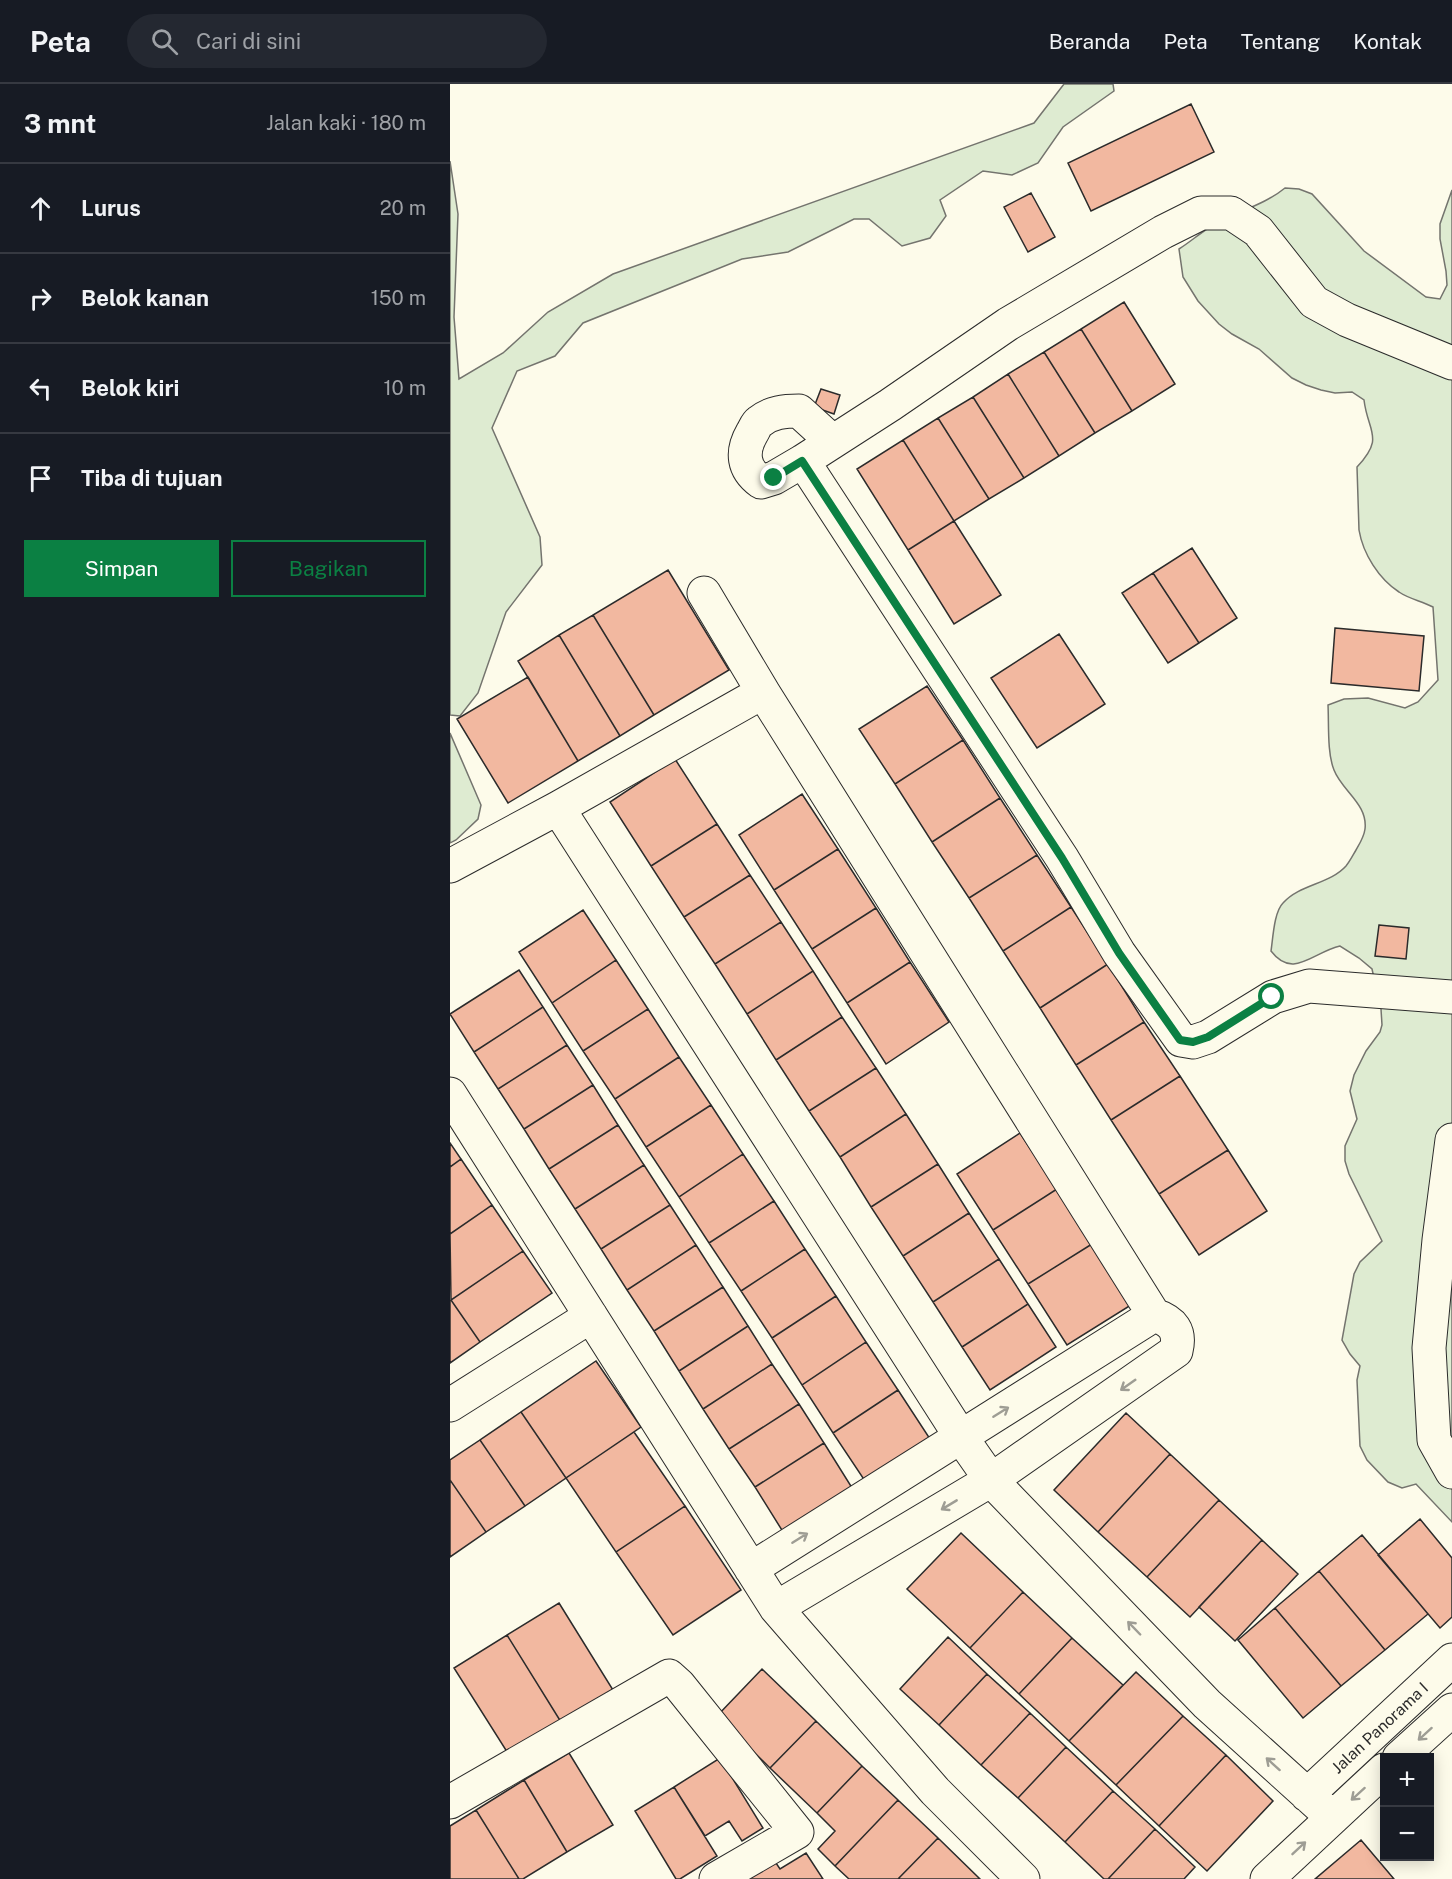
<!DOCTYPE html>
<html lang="id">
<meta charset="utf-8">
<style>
:root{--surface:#171b24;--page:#242831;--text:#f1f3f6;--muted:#9ea1a6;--line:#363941;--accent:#0b8043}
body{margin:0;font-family:"Public Sans",sans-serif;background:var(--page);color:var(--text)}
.controls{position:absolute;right:18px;bottom:18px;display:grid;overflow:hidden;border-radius:0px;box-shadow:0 3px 15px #0003}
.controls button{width:54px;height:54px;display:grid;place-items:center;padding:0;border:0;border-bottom:2px solid var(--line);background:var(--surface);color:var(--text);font:30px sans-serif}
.stop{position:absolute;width:18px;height:18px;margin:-14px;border:4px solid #0b8043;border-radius:50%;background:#fff}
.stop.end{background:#0b8043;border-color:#fff;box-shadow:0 2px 6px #0008}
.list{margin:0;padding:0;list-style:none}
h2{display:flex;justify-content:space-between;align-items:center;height:78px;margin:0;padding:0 24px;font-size:26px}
h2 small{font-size:20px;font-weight:400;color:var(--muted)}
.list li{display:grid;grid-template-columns:39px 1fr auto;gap:18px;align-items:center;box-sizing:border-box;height:90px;padding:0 24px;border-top:2px solid var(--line)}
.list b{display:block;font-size:22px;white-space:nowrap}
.list em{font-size:20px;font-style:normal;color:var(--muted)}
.actions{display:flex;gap:12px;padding:18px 24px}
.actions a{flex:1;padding:14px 0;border:2px solid var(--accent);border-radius:0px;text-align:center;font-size:21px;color:var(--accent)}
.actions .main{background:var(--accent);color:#fff}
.icon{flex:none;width:33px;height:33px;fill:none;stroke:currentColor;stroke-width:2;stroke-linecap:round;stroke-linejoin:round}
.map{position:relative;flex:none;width:1002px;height:1795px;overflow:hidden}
header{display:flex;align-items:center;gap:36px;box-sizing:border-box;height:84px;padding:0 30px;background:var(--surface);border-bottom:2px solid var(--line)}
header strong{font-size:28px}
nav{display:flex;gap:33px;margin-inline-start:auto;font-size:21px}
.search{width:420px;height:54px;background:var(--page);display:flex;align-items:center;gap:15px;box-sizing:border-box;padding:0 21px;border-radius:33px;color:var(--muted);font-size:22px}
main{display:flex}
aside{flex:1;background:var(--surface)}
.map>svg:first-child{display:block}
</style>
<header>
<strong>Peta</strong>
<div class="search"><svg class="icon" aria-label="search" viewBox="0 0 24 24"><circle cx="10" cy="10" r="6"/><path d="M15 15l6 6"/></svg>Cari di sini</div>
<nav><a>Beranda</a><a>Peta</a><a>Tentang</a><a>Kontak</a></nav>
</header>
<main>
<aside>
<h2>3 mnt<small>Jalan kaki · 180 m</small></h2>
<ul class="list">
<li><svg class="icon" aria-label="ahead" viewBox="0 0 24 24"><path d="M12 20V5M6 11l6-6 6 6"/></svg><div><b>Lurus</b></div><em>20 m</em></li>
<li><svg class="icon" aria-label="right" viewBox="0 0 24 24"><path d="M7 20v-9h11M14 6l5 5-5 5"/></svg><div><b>Belok kanan</b></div><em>150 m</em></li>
<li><svg class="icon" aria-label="left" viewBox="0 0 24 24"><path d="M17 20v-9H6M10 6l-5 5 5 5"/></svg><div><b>Belok kiri</b></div><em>10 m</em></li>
<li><svg class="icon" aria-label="arrive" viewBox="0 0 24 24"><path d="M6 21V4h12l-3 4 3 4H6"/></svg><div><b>Tiba di tujuan</b></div></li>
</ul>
<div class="actions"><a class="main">Simpan</a><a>Bagikan</a></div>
</aside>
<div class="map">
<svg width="1002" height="1795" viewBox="0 0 1002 1795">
<rect width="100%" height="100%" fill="#fdfbea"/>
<path fill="#deebd1" stroke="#74746e" stroke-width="1.5" d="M614,0H663L664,7L613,43L588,79L562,91L533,87L490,116L496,132L480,154L452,162L419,135H404L338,168L292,175L133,239L105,272L67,287L42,344L90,453L92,481L56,528L28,609L10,632L0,631V77L8,130L4,233L9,295L53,269L98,228L163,190L584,39Z
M835,104L849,105L862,110L914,167L976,213L990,215L997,201L996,187L990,155V140L1002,106V1438L966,1400L952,1404L938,1398L917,1376L910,1362L907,1296L910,1282L900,1270L892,1256L904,1190L910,1178L932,1157L899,1090L895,1077V1062L907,1035L900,1007L904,991L916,967L930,948L932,941L931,925L922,885L909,874L890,862C863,868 843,896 821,867C823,854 824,828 833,819C850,800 880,800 896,782C900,777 903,771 906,766C910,759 914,753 915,745C918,720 892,707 884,686C877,669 879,640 878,621L894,615L918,614L955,624L968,618L988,596L983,523C972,517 959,515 949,508C929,495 913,470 909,446L907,383C935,353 918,349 914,316L902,308L885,309L871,306L856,301L842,294L809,265L782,250L769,240L748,217L733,193L729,165C740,158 749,150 760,143C784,128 813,122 835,104Z
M0,649L31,721L28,735L6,756L0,759Z"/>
<path fill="#f2b8a0" stroke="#2b2b2b" stroke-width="1.5" d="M741,20L764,68L641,127L618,79Z
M581,109L605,153L578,168L554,123Z
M674,218L725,300L682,327L631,245Z
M631,245L682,327L645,349L594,268Z
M594,268L645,349L609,372L558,290Z
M558,290L609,372L574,394L523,313Z
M371,305L390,311L384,330L364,323Z
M523,313L574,394L539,415L488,334Z
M488,334L539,415L504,437L453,356Z
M453,356L504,437L458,466L407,385Z
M504,437L551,511L504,540L458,466Z
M742,464L787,534L749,559L703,489Z
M218,486L279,586L204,631L143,531Z
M703,489L749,559L718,579L672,509Z
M143,531L204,631L170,652L109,551Z
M885,544L974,552L969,607L881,599Z
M609,550L655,620L587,664L541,594Z
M109,551L170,652L128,677L68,577Z
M78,593L128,677L58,719L7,635Z
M477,602L513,656L445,700L409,645Z
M513,656L550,714L482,758L445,700Z
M225,675L267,740L201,782L160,718Z
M352,710L388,765L324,806L289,751Z
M550,714L587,771L519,814L482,758Z
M267,740L300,791L234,833L201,782Z
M388,765L426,824L362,865L324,806Z
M587,771L621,823L553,867L519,814Z
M300,791L331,838L265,880L234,833Z
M621,823L658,880L590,924L553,867Z
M426,824L460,878L397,919L362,865Z
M133,826L166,876L102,919L69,868Z
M331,838L363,887L297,930L265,880Z
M929,841L959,844L956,875L925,872Z
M166,876L198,925L133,967L102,919Z
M460,878L499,938L436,980L397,919Z
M658,880L694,938L626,981L590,924Z
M69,886L93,923L24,968L0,930Z
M363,887L392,933L326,976L297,930Z
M93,923L117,961L48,1005L24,968Z
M198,925L229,973L165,1015L133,967Z
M392,933L426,984L359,1027L326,976Z
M694,938L730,992L661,1036L626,981Z
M117,961L143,1001L74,1045L48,1005Z
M229,973L261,1021L196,1063L165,1015Z
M426,984L456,1030L390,1073L359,1027Z
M730,992L778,1066L709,1110L661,1036Z
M143,1001L168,1041L99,1085L74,1045Z
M261,1021L293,1070L229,1113L196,1063Z
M456,1030L488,1080L421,1123L390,1073Z
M168,1041L194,1081L125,1125L99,1085Z
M570,1049L607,1105L543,1146L507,1090Z
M0,1059L11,1075L0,1083Z
M778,1066L817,1127L749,1171L709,1110Z
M293,1070L324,1117L259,1159L229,1113Z
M11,1075L42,1121L0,1150V1083Z
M488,1080L519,1129L453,1172L421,1123Z
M194,1081L220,1121L151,1165L125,1125Z
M607,1105L642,1160L578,1200L543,1146Z
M324,1117L355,1165L291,1207L259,1159Z
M42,1121L73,1167L1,1216L0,1150Z
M220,1121L246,1161L177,1206L151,1165Z
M519,1129L549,1175L483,1218L453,1172Z
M642,1160L681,1221L617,1261L578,1200Z
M246,1161L273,1203L204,1247L177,1206Z
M355,1165L386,1212L322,1254L291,1207Z
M73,1167L102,1209L30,1258L1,1216Z
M549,1175L578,1220L512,1263L483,1218Z
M273,1203L298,1242L229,1287L204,1247Z
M386,1212L416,1258L352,1301L322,1254Z
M1,1216L30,1258L0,1279V1217Z
M578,1220L606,1263L540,1306L512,1263Z
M298,1242L322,1280L253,1325L229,1287Z
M416,1258L448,1306L383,1349L352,1301Z
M146,1277L191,1343L116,1394L71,1328Z
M322,1280L349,1320L279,1365L253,1325Z
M448,1306L482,1358L417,1400L383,1349Z
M349,1320L374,1359L305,1403L279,1365Z
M71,1328L116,1394L75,1422L30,1356Z
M676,1329L720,1370L648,1448L604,1406Z
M184,1348L235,1422L166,1468L116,1394Z
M30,1356L75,1422L36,1448L0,1396V1376Z
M374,1359L404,1407L335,1451L305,1403Z
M720,1370L769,1416L697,1493L648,1448Z
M0,1396L36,1448L0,1473Z
M769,1416L812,1456L740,1533L697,1493Z
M235,1422L291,1506L223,1551L166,1468Z
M970,1435L1002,1474V1533L990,1544L928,1471Z
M511,1449L573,1508L520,1564L457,1505Z
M912,1451L978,1530L935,1566L869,1487Z
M812,1456L848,1490L785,1557L749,1523Z
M869,1487L935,1566L891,1602L825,1524Z
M573,1508L622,1554L569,1610L520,1564Z
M109,1519L163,1606L111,1638L57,1551Z
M825,1524L891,1602L853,1634L788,1556Z
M57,1551L111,1638L59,1671L4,1584Z
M498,1553L537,1590L489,1641L450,1605Z
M622,1554L673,1601L619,1657L569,1610Z
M312,1585L366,1637L320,1684L267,1632Z
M686,1588L733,1632L666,1701L619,1657Z
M537,1590L580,1629L531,1681L489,1641Z
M580,1629L616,1663L568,1714L531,1681Z
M733,1632L776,1671L709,1742L666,1701Z
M366,1637L412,1682L367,1729L320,1684Z
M616,1663L663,1707L615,1758L568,1714Z
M119,1669L163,1741L117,1768L74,1696Z
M776,1671L823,1717L757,1787L709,1742Z
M270,1674L313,1744L292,1757L279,1737L255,1752L224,1703Z
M412,1682L448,1716L385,1782L368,1765L385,1747L367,1729Z
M74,1696L117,1768L73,1795H69L26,1726Z
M224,1703L267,1772L230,1795H226L185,1727Z
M663,1707L705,1745L658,1795H654L615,1758Z
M448,1716L488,1754L448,1795H399L385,1782Z
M26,1726L69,1795H0V1742Z
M705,1745L745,1783L734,1795H658Z
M488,1754L530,1795H448Z
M911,1756L944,1795H865Z
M356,1769L373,1795H286L322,1773L330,1785Z"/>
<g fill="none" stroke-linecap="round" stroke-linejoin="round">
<defs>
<path id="minor" d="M382,357L349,327C335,327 321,328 309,338C306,340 304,346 302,349C291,368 293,385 311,398L324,394L353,377L440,321L558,240L713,148L751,129H781L808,147L864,218L897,236L1002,279
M353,377L612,774L669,869L731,956L743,958L758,953L823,913L859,902L1002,913
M254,509L313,608L704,1231C723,1237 731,1247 726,1267L541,1396L326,1524
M108,724L511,1353L541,1396L757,1620L882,1733
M0,782L108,724L313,608
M0,1010L326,1524L485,1707L573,1795
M1002,1056L989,1156L979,1264L984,1356L1002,1388
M0,1321L141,1232
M301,1485L704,1231
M949,1674L1002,1626
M857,1711L1002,1576
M0,1718L219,1592L229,1601L347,1748L266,1795
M817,1795L934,1686"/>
</defs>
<use href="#minor" stroke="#2b2b2b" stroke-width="35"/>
<use href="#minor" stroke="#fdfbea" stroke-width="33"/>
</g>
<defs><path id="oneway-shaft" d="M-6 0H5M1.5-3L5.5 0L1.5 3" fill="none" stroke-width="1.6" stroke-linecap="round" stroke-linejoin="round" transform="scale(1.5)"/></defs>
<g stroke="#9e9d94">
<use href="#oneway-shaft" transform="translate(678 1301) rotate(145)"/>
<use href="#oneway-shaft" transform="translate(551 1328) rotate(-32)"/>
<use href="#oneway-shaft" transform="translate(499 1421) rotate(149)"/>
<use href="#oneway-shaft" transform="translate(350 1454) rotate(-32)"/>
<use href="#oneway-shaft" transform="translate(684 1544) rotate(-134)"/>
<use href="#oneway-shaft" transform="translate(975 1650) rotate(138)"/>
<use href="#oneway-shaft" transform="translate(823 1680) rotate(-138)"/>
<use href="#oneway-shaft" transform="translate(908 1710) rotate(138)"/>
<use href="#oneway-shaft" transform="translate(849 1764) rotate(-43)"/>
</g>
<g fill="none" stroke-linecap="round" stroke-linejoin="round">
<path stroke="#0b8043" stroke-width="8" d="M324,394L352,377L612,774L669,869L730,956L743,958L758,953L822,913"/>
</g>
<g text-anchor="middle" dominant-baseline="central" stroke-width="4.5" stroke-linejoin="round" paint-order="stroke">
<g font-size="16" fill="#2b2b2b" stroke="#fdfbea">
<text transform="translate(930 1644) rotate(-43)">Jalan Panorama I</text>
</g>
</g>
</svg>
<div class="controls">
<button>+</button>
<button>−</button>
</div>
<div class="stop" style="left:822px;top:913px"></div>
<div class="stop end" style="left:324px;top:394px"></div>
</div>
</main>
